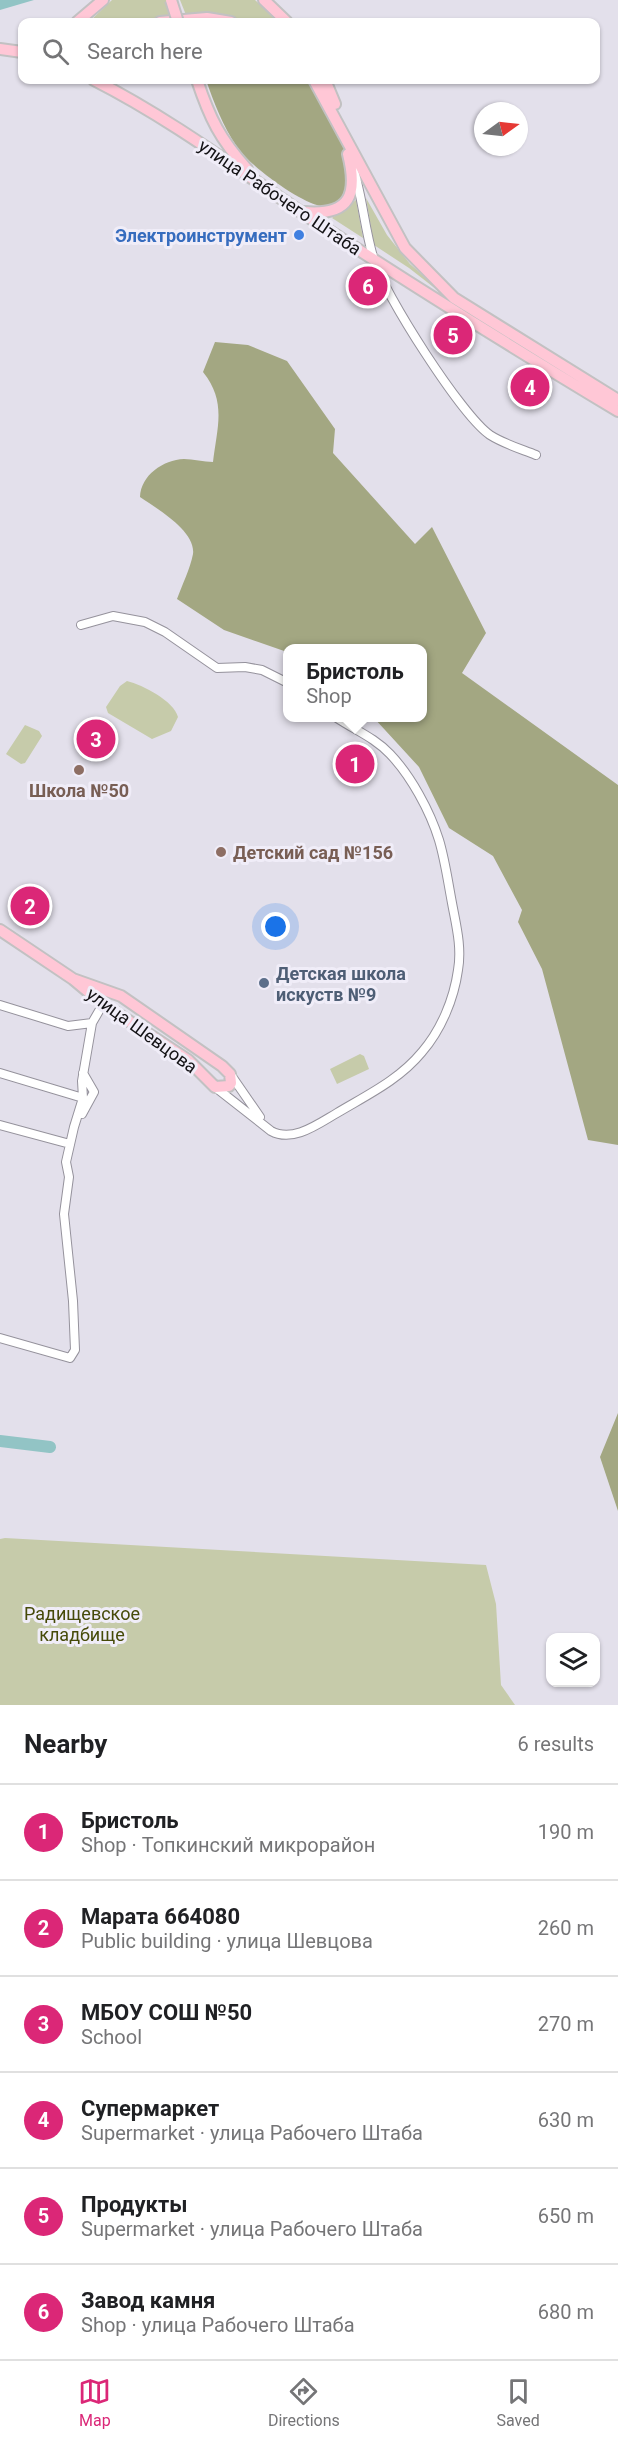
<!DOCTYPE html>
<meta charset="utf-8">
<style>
:root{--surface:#fff;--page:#f6f6f6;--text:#202124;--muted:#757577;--line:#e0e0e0;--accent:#db2777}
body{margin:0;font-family:Roboto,sans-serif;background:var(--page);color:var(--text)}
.controls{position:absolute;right:18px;bottom:18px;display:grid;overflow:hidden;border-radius:12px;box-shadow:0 2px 4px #0004}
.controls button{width:54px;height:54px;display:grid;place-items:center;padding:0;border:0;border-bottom:2px solid var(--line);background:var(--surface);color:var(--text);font:30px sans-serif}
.compass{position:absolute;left:474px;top:102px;width:54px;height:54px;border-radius:50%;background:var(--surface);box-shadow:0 2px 4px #0004;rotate:75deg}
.you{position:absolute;left:276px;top:927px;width:21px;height:21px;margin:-15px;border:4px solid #fff;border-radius:50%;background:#1a73e8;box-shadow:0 0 0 9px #1a73e833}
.badge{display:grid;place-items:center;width:39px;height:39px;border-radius:50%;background:var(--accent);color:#fff;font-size:20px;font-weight:700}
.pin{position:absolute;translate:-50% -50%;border:3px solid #fff;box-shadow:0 2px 6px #0006}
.popup{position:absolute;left:283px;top:644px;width:144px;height:78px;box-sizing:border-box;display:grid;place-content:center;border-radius:12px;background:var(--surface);filter:drop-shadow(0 2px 4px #0005);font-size:20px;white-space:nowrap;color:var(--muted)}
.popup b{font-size:22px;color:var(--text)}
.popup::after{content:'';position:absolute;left:50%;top:100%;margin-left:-12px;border:12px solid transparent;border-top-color:var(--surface)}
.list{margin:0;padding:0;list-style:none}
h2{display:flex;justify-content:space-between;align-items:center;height:78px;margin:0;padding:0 24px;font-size:26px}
h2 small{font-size:20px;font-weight:400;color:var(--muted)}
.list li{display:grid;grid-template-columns:39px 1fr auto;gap:18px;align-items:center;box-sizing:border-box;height:96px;padding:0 24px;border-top:2px solid var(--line)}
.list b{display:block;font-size:22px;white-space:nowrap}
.list p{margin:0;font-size:20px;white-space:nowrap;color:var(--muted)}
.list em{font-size:20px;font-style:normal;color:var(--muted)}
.icon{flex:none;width:33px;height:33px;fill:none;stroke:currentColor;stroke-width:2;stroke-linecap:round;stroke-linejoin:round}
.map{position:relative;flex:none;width:618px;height:1705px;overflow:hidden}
.search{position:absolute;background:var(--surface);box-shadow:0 2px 4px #0004;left:18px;right:18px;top:18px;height:66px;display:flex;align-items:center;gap:15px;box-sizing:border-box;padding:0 21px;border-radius:12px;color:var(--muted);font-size:22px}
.sheet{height:654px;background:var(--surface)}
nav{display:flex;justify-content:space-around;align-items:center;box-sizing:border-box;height:84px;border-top:2px solid var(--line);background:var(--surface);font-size:16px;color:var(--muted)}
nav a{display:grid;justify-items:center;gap:3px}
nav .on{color:var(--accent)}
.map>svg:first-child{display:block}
</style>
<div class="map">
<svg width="618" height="1705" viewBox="0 0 618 1705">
<rect width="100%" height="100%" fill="#e3e0eb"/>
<path fill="#c6cbaa" d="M112,0H166L171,16L139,22H89Z
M180,0H255L279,22H247L225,15H186Z
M366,198L387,235L410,264L452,301L618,404L473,318L409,268L374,245Z
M356,200L363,238L332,218Z
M127,681C143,685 174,701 178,717L171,731L152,739L108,713L106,707L120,686Z
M25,725L39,731L42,736L25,763L21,764L6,754Z
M360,1054L364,1056L369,1069L337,1084L330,1069Z
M5,1538L486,1565L496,1604L501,1685L515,1705H0V1539Z"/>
<path fill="#a3a782" d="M206,80H311L331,114L346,152L349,192C341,200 332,208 321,206C299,202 250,166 237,147C223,126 214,103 206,80Z
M215,342L248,345L287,361L335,429L333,453L415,544L432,527L486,633L462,673L618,785V1145L588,1140L542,969L518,922L522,910L493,856L449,828L419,767L374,718H422V648H288L287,652L224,630L177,599C182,585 190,569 193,554C196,531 156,508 140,497C141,475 163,460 184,459C193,459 204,462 213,462C217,427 227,402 203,372Z
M618,1413V1511L600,1457Z"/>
<path fill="#92c4c5" d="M0,0H34L0,10Z"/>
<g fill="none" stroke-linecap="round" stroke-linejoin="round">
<path stroke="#92c4c5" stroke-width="12" d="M0,1441L50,1447"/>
<defs>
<path id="minor" d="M354,171C363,200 365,232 374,260C384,294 462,416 490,435C504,444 521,449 536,455
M81,625L113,616L145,622L165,632L217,668L245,667L262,670L288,683
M0,1005L68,1026L92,1023L103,1004
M0,1073L83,1098
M231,1075L260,1117
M215,1087L271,1131C293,1143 318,1124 337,1113C367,1095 399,1080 422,1052C441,1030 454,999 458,970C462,947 456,925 452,903C448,882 445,860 439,840C430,811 411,776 390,754C375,738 355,730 337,718
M82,1114L94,1092L83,1073
M0,1125L70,1144
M0,1338L70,1358L75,1350L73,1301L64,1214L69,1177L66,1162L74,1127L83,1098L82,1081L92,1023"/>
<path id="major" d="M264,0L287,22
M77,22L103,0
M160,22L207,18L231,22
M0,49L22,52
M94,80C171,119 241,172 313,220C413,286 515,349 618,411
M197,80C210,119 220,139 247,169
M314,80L405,248L454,298L618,400
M325,80L335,104
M304,212C351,216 358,194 348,154
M0,930L73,979L103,1004L188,1060L215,1087L229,1086L231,1083L230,1074L222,1066L121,996L73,979"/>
</defs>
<use href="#minor" stroke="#95929c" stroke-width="10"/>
<use href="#major" stroke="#c2c1c2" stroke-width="14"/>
<use href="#minor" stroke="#fff" stroke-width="8"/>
<use href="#major" stroke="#ffc7d6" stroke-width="10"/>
<defs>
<path id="major-bridge" d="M171,0L178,22"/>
</defs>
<use href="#major-bridge" stroke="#c2c1c2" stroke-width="14" stroke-linecap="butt"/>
<use href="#major-bridge" stroke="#ffc7d6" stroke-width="10"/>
</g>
<circle fill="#3f7fe0" stroke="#f0edf8" stroke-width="2" cx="299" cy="235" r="6"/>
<g fill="#8d6e63" stroke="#f0edf8" stroke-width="2">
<circle cx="79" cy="770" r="6"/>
<circle cx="221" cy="852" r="6"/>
</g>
<circle fill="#5c6f8a" stroke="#f0edf8" stroke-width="2" cx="264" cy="983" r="6"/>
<g text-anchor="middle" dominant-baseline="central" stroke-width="6" stroke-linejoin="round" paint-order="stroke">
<g font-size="18" fill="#131215" stroke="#f0edf8">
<text transform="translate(280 197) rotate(34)">улица Рабочего Штаба</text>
<text transform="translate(142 1030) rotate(36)">улица Шевцова</text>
</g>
<g font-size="18" font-weight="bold" fill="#366cbe" stroke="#f0edf8" text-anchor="end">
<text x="287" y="235">Электроинструмент</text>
</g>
<g font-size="18" font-weight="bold" fill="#785e54" stroke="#f0edf8">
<text x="79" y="790">Школа №50</text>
<text x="233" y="852" text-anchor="start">Детский сад №156</text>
</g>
<g font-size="18" font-weight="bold" fill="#4e5e75" stroke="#f0edf8" text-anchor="start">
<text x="276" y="973">Детская школа<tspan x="276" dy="21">искуств №9</tspan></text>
</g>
<g font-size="18" fill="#464a09" stroke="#f0edf8">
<text x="82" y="1613">Радищевское<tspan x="82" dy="21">кладбище</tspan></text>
</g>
</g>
</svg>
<div class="controls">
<button><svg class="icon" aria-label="layers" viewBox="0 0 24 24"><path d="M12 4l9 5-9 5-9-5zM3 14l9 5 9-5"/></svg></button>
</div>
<svg class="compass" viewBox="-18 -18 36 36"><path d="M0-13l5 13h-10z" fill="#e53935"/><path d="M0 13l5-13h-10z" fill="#757577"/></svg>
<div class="you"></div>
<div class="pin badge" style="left:355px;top:764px">1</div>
<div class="popup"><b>Бристоль</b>Shop</div>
<div class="pin badge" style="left:30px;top:906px">2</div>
<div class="pin badge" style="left:96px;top:739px">3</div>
<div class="pin badge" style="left:530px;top:387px">4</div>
<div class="pin badge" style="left:453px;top:335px">5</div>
<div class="pin badge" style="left:368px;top:286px">6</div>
<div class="search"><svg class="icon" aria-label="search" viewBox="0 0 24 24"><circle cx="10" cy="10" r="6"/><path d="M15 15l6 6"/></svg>Search here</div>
</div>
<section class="sheet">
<h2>Nearby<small>6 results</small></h2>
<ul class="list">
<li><span class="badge">1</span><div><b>Бристоль</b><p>Shop · Топкинский микрорайон</p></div><em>190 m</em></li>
<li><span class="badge">2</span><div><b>Марата 664080</b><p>Public building · улица Шевцова</p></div><em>260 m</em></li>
<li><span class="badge">3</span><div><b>МБОУ СОШ №50</b><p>School</p></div><em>270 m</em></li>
<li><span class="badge">4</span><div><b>Супермаркет</b><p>Supermarket · улица Рабочего Штаба</p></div><em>630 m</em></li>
<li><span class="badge">5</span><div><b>Продукты</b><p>Supermarket · улица Рабочего Штаба</p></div><em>650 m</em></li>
<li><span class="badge">6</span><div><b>Завод камня</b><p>Shop · улица Рабочего Штаба</p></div><em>680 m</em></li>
</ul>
</section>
<nav>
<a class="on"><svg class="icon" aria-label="map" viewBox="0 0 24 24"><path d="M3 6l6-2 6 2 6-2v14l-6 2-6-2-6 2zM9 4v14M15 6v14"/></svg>Map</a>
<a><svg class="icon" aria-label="directions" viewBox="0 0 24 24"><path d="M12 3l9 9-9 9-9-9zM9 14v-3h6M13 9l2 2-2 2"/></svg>Directions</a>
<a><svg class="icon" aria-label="saved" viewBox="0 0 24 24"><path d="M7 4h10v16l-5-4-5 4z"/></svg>Saved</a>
</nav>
